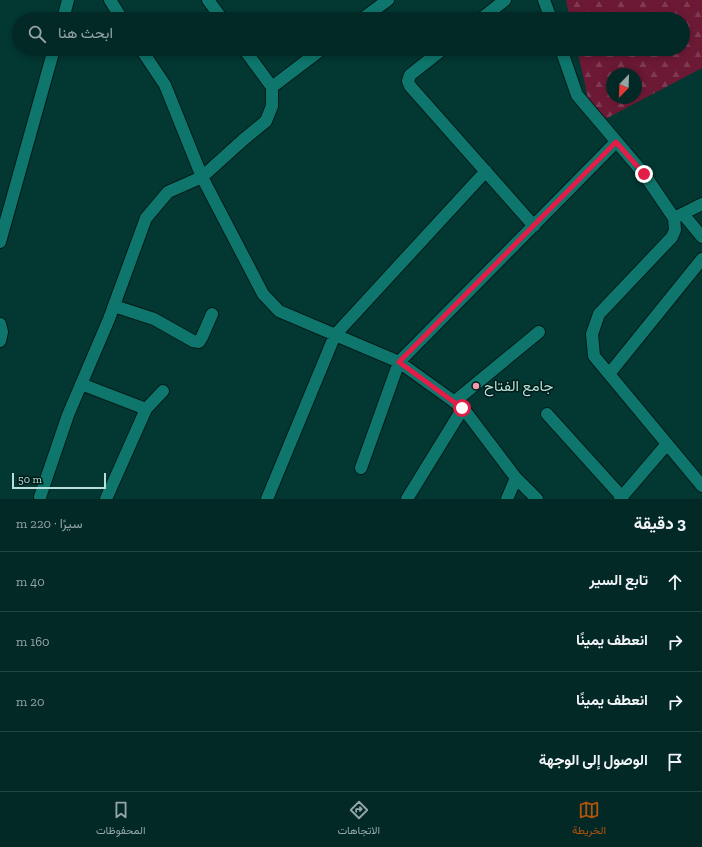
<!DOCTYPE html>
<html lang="ar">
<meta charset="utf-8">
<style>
:root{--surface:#022926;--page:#103532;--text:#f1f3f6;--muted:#96a6a7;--line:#234543;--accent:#b45309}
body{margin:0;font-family:"Zilla Slab",Vazirmatn,serif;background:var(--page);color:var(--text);direction:rtl}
.compass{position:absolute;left:606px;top:68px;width:36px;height:36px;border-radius:50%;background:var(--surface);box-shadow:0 2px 6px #0003;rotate:203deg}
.scale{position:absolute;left:12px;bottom:10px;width:94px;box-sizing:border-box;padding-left:4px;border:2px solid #b7dfd9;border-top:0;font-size:11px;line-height:14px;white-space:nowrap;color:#b7dfd9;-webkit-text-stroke:3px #011c19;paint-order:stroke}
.stop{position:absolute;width:12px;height:12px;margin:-9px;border:3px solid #e11d48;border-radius:50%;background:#fff}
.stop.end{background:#e11d48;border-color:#fff;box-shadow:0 1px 4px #0008}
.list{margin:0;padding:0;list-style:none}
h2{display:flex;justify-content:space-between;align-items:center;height:52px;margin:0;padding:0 16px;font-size:17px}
h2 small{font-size:13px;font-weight:400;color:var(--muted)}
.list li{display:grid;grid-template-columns:26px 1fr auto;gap:12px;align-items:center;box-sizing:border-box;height:60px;padding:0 16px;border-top:1px solid var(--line)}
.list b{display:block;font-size:15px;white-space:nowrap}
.list em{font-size:13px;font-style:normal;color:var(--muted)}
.icon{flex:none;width:22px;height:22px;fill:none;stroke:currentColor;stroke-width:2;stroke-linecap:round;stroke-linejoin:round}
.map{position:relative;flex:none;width:702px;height:499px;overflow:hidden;direction:ltr}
.search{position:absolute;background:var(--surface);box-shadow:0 2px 6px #0003;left:12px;right:12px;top:12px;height:44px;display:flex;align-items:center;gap:10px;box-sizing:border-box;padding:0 14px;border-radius:22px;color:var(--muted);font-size:15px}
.sheet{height:292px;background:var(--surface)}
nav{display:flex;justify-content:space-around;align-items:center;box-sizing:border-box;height:56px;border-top:1px solid var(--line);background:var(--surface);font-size:11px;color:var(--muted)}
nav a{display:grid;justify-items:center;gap:2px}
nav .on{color:var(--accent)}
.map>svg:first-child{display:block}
</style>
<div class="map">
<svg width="702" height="499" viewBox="0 0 702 499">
<defs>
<pattern id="forest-firs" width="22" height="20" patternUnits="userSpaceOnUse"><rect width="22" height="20" fill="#6c1935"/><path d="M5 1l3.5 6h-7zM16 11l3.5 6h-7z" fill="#7f3a52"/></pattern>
</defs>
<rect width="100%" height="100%" fill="#033732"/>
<path fill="url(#forest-firs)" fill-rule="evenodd" d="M566,0H702V68L594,125L577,49H683V19H570ZM612,74H636V98H612Z"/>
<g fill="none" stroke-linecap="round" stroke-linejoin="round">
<defs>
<path id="street" d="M110,0L122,19
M208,0L222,19
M544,0L551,19
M63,19L68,0
M362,19L388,0
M481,19L505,0
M141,49L165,85L202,177L263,294L279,311L399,362L463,408L516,478L537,499
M443,49L410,75L408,81L410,86L534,226
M561,49L577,95L644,174L674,218L675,230L672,237L599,314L592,334L594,356L702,486
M272,87L322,49
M683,214L702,237
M674,218L702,204
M0,242L54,49
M114,306L154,319L193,341L199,342L202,337L212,314
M0,324L2,332L0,341
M609,374L702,259
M81,384L146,409
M454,402L539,332
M547,414L622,497
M361,468L399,362L616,142
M40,497L68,415L109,319L146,218L168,192L202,177L243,140L266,121L272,106V87L244,49
M106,499L146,409L163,391
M267,499L335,335L486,171
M407,499L463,408
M507,499L516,478
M620,499L667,444"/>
</defs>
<use href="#street" stroke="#011c19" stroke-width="14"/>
<use href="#street" stroke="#0e766c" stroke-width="12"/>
</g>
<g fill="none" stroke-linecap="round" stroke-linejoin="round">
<path stroke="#e11d48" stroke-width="5" d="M462,408L399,362L616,142L644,174"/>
</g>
<circle fill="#f29aae" stroke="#011c19" stroke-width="1.5" cx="476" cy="386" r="4"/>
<g text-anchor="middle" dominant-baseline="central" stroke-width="3" stroke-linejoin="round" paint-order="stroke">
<g font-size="15" fill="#b7dfd9" stroke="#011c19" text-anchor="start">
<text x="484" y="386">جامع الفتاح</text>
</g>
</g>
</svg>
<svg class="compass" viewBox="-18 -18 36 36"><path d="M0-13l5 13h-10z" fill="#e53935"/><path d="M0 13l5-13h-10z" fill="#96a6a7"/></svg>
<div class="scale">50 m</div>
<div class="stop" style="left:462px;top:408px"></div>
<div class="stop end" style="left:644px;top:174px"></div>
<div class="search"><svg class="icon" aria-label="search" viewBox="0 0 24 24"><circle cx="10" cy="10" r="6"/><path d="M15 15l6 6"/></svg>ابحث هنا</div>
</div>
<section class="sheet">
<h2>3 دقيقة<small>سيرًا · 220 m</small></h2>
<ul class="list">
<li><svg class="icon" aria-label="ahead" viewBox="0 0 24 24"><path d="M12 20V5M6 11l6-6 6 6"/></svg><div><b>تابع السير</b></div><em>40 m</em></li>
<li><svg class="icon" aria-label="right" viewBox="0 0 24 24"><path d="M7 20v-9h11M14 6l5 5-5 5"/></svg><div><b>انعطف يمينًا</b></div><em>160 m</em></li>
<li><svg class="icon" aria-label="right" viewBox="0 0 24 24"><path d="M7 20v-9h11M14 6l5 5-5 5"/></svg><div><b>انعطف يمينًا</b></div><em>20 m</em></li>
<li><svg class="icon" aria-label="arrive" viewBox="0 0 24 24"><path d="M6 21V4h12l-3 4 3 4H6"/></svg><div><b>الوصول إلى الوجهة</b></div></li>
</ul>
</section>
<nav>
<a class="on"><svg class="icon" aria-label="map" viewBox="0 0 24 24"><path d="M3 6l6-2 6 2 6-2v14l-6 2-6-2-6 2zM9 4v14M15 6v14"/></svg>الخريطة</a>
<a><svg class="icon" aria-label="directions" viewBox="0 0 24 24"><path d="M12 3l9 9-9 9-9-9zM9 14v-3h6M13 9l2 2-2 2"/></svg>الاتجاهات</a>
<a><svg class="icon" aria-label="saved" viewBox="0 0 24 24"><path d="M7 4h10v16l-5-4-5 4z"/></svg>المحفوظات</a>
</nav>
